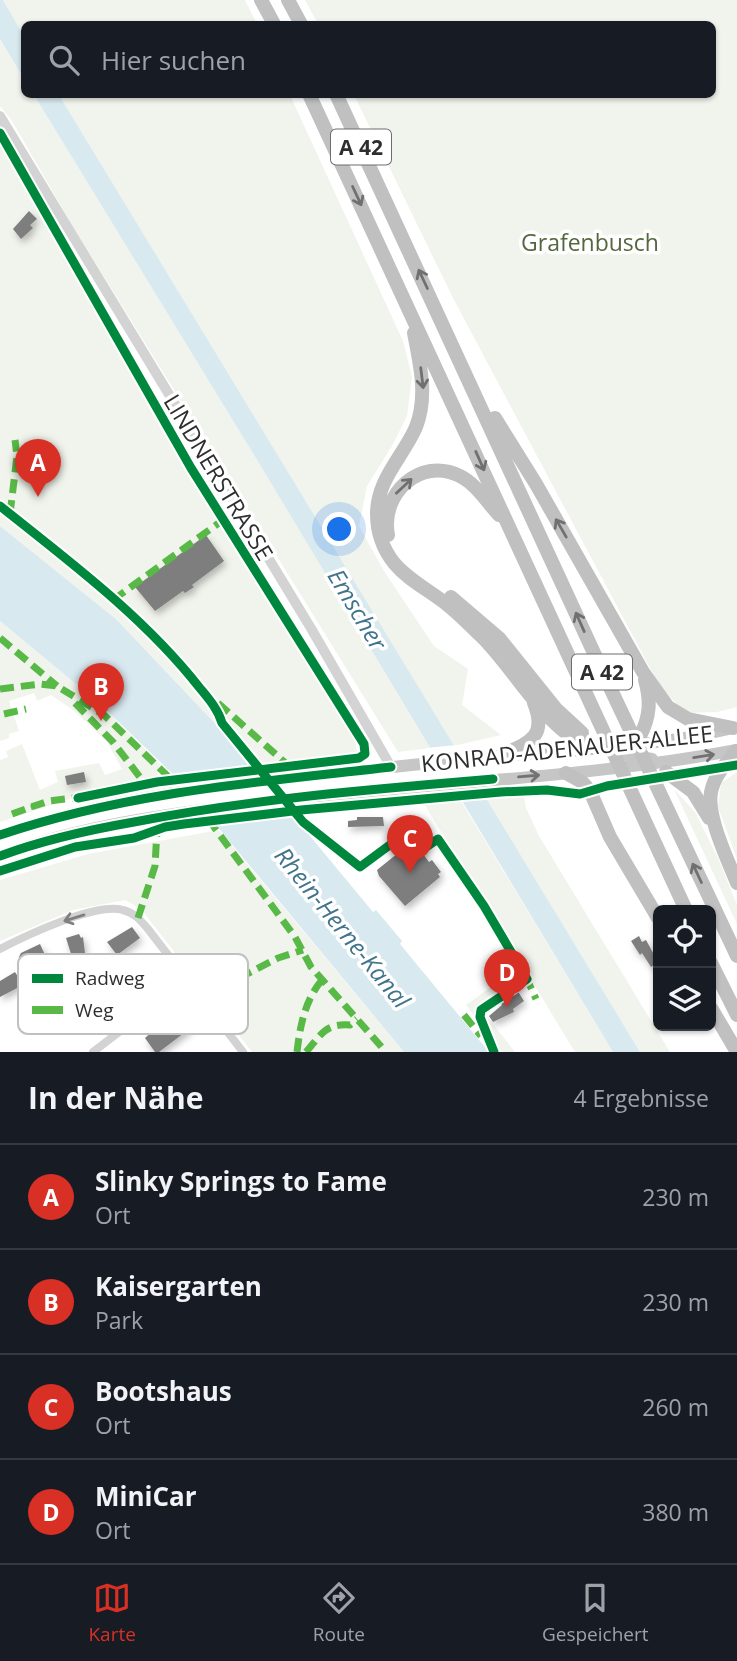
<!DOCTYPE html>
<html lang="de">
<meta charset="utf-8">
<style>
:root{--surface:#171b24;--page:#242831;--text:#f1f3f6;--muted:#9ea1a6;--line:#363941;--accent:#d93025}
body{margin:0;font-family:"Open Sans",sans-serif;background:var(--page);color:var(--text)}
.controls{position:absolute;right:21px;bottom:21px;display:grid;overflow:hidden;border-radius:10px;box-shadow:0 2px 5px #0004}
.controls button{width:63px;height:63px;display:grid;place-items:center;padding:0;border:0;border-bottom:2px solid var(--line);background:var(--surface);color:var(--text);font:35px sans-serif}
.you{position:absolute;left:340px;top:530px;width:24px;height:24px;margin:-18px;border:5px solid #fff;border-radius:50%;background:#1a73e8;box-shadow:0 0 0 10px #1a73e833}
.badge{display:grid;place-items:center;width:46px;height:46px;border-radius:50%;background:var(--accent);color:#fff;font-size:23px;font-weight:700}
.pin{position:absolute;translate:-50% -58px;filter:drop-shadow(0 2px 4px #0008)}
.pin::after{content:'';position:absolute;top:37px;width:24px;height:21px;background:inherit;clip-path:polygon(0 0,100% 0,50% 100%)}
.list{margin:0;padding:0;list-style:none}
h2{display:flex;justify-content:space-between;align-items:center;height:91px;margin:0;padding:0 28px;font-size:30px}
h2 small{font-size:23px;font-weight:400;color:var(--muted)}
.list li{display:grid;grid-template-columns:46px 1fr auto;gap:21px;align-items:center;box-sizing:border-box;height:105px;padding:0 28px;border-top:2px solid var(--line)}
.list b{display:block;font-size:26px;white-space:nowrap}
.list p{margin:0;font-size:23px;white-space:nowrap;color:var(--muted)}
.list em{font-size:23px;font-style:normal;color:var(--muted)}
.icon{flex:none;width:38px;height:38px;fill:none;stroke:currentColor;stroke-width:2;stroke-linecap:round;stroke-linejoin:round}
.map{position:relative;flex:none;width:737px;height:1052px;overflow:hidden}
.search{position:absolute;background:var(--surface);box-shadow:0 2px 5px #0004;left:21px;right:21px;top:21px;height:77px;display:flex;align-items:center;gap:18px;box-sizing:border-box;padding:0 24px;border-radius:10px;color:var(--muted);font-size:26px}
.sheet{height:511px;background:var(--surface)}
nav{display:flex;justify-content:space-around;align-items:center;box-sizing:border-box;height:98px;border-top:2px solid var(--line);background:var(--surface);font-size:19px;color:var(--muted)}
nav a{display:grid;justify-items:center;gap:4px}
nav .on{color:var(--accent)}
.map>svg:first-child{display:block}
</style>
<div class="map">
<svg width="737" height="1052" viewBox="0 0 737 1052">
<defs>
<filter id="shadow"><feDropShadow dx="2.5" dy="4" stdDeviation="3.5" flood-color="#0004"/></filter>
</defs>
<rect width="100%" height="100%" fill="#fff"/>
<path fill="#f1f4ec" d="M3,0H245L257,24H24V36Z
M305,0H737V707L717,712L685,713L659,685L454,300L354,95L712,94V24H318Z
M0,39L24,79V94L34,95L254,455L430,748L398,752L72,225L12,121L0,106Z
M59,95H290L403,341L412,377L407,416L392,446L367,486L359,526L384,571L434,646L468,669L462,705L501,735L453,746Z
M0,140L20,176L197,467L355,736L357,755L252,766L227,736L116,619L0,526Z
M0,621L99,703L160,764L156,779L72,798L0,822V760L8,757L6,751L22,744L40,790L58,782L55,771L99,763L105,775L122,769L107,742L73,710L51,695L37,701L34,693L9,701L19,731L9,734V738L0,741Z
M737,772V859L718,807L721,783Z
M674,789L695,812L718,858L737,905V924Z
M524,794L526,808L539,836L670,1052H640L485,799Z
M461,801L613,1052H575L423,802Z
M219,830L404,1052H252L141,909L125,900L73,910L0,941V880L88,854Z
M516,969L522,978L479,1006L515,1052H502L466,1005Z"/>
<path fill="#d9e9f0" d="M0,0H3L24,36V79L0,39Z
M34,95H59L640,1052H613L254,455Z
M0,526L116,619L227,736L373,912L376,910L402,941L400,944L489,1052H404L178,779L99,703L0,621Z"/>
<path fill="#fff" d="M457,745L488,796L456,799L426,748Z
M257,767L296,814L210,824L171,777Z"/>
<path fill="#7e7e7e" filter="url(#shadow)" d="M29,211L37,219L30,225L33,228L21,239L13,229Z
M206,535L224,561L192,585L194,587L185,593L183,591L155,611L135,587Z
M84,772L86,782L67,785L65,776Z
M357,817H383L384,826L348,827V821L357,820Z
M413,841L429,862L432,860L441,872L438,874L440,877L405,906L379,876L377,870Z
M132,927L140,938L117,955L107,942Z
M79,934L81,938L83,937L85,953L72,957L66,938Z
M639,936L642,942L646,940L658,962L651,967L642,953L640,955L631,941Z
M40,944L46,957L29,965L23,964L19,957L21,953Z
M15,972L23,985L0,997V981Z
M517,990L524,1001L513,1009L514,1012L493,1022L489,1016L502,1005L500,1001Z
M180,1016L189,1027L188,1030L159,1052H155L145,1038L154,1030L157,1034Z"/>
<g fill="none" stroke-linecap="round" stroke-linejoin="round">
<path stroke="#d3d3d3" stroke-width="8" d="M0,949C25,936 96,902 123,910C135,913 141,921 148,929L243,1052
M93,1052L187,980"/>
<path stroke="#d3d3d3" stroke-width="10" d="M0,116L312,630L391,767"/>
<path stroke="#c6c6c6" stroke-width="12" d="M611,752L652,759
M0,835C111,797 227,784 344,772C395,767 445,761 497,756C576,750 655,747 733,728
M0,856C74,828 154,816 232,806C400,783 571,781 737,750"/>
<path stroke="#c0c0c0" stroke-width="14" d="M261,0L274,24
M288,0L301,24
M309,94L686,910
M336,94L606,679L737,956
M414,333C420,364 428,396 416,427C403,457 377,479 377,514C377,531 383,549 394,563C409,581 431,591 449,606C460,615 470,625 480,635C514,667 548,734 592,747
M495,418L536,484L643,672L668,707L688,719L733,728
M388,535C380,494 420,456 460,476C476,484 487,502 499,515
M451,597L499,638L556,709L582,733
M640,736C650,717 651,701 645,680
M736,751C727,762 716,774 712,788C704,812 728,860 737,883
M500,756C528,743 548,738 534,703
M666,772L693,792L709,818
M566,773L582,782L590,791L610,837L658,918
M711,963L737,1015
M711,1008L737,1052"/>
<path stroke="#58b947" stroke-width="7" stroke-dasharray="14 7" stroke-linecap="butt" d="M10,514L17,456L15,440
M113,600L238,509
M0,638L57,686
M0,689L40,684L57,686L104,715L175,783
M75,703L113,742L146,785
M218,703L291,768
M4,714L26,709
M35,809L34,806L49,801L82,797
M12,814L34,806
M208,819L295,937L311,967L386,1052
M138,918L155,866L157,830
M524,980L527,979L536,999
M209,1008L239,978L278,958L303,950
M464,1015L481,1036
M297,1052C300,1026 305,1000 322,980
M306,1052C321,1035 325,1023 350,1025L357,1019"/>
<defs>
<path id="cycleway" d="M0,133L191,468L364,744L365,754L359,758L157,782L78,798
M0,506C69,561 144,617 199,687C208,698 218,709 222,723L303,822L360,867L410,830L426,847L438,839L484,906L527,979L481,1010L480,1017L494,1052
M0,835C127,792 259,782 391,767
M0,856C43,840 88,830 134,822C252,799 373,789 493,779
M0,871L75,847L134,838L165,827L184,824L301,810L501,792L547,790L580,794L607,786L737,765"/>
</defs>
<use href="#cycleway" stroke="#fff" stroke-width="13"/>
<use href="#cycleway" stroke="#00873e" stroke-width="9"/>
</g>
<defs><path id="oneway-shaft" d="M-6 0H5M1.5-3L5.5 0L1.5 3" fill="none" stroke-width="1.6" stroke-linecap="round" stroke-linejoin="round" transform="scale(1.75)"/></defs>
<g stroke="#707070">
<use href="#oneway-shaft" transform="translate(357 196) rotate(65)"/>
<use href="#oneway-shaft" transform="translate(423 279) rotate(-115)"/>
<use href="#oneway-shaft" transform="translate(422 378) rotate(83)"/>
<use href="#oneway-shaft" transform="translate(480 461) rotate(66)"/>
<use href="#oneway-shaft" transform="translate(404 486) rotate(-43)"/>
<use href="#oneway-shaft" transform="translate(561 528) rotate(-120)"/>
<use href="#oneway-shaft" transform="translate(580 622) rotate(-114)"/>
<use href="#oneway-shaft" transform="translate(697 873) rotate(-115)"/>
</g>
<g stroke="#727272">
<use href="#oneway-shaft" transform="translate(704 756) rotate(-9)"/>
<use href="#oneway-shaft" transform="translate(529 776) rotate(-5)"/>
</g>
<use stroke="#808080" href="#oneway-shaft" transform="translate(74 918) rotate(163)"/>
<g text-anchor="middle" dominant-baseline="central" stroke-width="7" stroke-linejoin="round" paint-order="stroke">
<g fill="#fff" stroke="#6d6d6d" stroke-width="2">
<rect x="331" y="129.5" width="60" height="35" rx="5"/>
<rect x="572" y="654.5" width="60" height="35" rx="5"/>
</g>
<g font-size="21" font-weight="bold" fill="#2e2e2e">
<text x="361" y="147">A 42</text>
<text x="602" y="672">A 42</text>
</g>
<g font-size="23" fill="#54673e" stroke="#fff">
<text x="590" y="242">Grafenbusch</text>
</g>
<g font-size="23" fill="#2e2e2e" stroke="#fff">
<text transform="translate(219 477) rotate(59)">LINDNERSTRASSE</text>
<text transform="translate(567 748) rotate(-6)">KONRAD-ADENAUER-ALLEE</text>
</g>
<g font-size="24" font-style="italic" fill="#40748c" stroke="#fff">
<text transform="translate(358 609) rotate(59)">Emscher</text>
<text transform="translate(343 927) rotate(51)">Rhein-Herne-Kanal</text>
</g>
</g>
<rect x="18" y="954" width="230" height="80" rx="10" fill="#fff" stroke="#c0c0c0" stroke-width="2"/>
<rect x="32" y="974" width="31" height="9" fill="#00873e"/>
<rect x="32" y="1006" width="31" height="8" fill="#58b947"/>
<g font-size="19" fill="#2e2e2e">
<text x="75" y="985">Radweg</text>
<text x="75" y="1017">Weg</text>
</g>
</svg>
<div class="controls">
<button><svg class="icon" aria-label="locate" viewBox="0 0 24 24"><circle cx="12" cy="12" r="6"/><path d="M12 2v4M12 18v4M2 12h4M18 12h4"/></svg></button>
<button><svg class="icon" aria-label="layers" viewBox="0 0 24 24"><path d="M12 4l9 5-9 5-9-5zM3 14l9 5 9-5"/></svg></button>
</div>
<div class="you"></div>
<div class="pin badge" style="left:38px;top:497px">A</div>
<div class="pin badge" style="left:101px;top:721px">B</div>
<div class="pin badge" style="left:410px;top:873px">C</div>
<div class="pin badge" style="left:507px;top:1007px">D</div>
<div class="search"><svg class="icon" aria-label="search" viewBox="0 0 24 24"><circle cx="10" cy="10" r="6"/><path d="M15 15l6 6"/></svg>Hier suchen</div>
</div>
<section class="sheet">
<h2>In der Nähe<small>4 Ergebnisse</small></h2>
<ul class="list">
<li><span class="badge">A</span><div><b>Slinky Springs to Fame</b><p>Ort</p></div><em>230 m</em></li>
<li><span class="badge">B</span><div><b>Kaisergarten</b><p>Park</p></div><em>230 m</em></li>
<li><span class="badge">C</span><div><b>Bootshaus</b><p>Ort</p></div><em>260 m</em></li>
<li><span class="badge">D</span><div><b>MiniCar</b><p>Ort</p></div><em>380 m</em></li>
</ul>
</section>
<nav>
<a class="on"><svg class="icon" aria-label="map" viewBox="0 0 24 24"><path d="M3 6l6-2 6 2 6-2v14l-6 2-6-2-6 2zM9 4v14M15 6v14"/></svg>Karte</a>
<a><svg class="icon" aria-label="directions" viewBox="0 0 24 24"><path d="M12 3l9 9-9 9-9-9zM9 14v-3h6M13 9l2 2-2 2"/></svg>Route</a>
<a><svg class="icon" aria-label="saved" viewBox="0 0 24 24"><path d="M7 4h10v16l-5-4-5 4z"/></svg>Gespeichert</a>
</nav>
